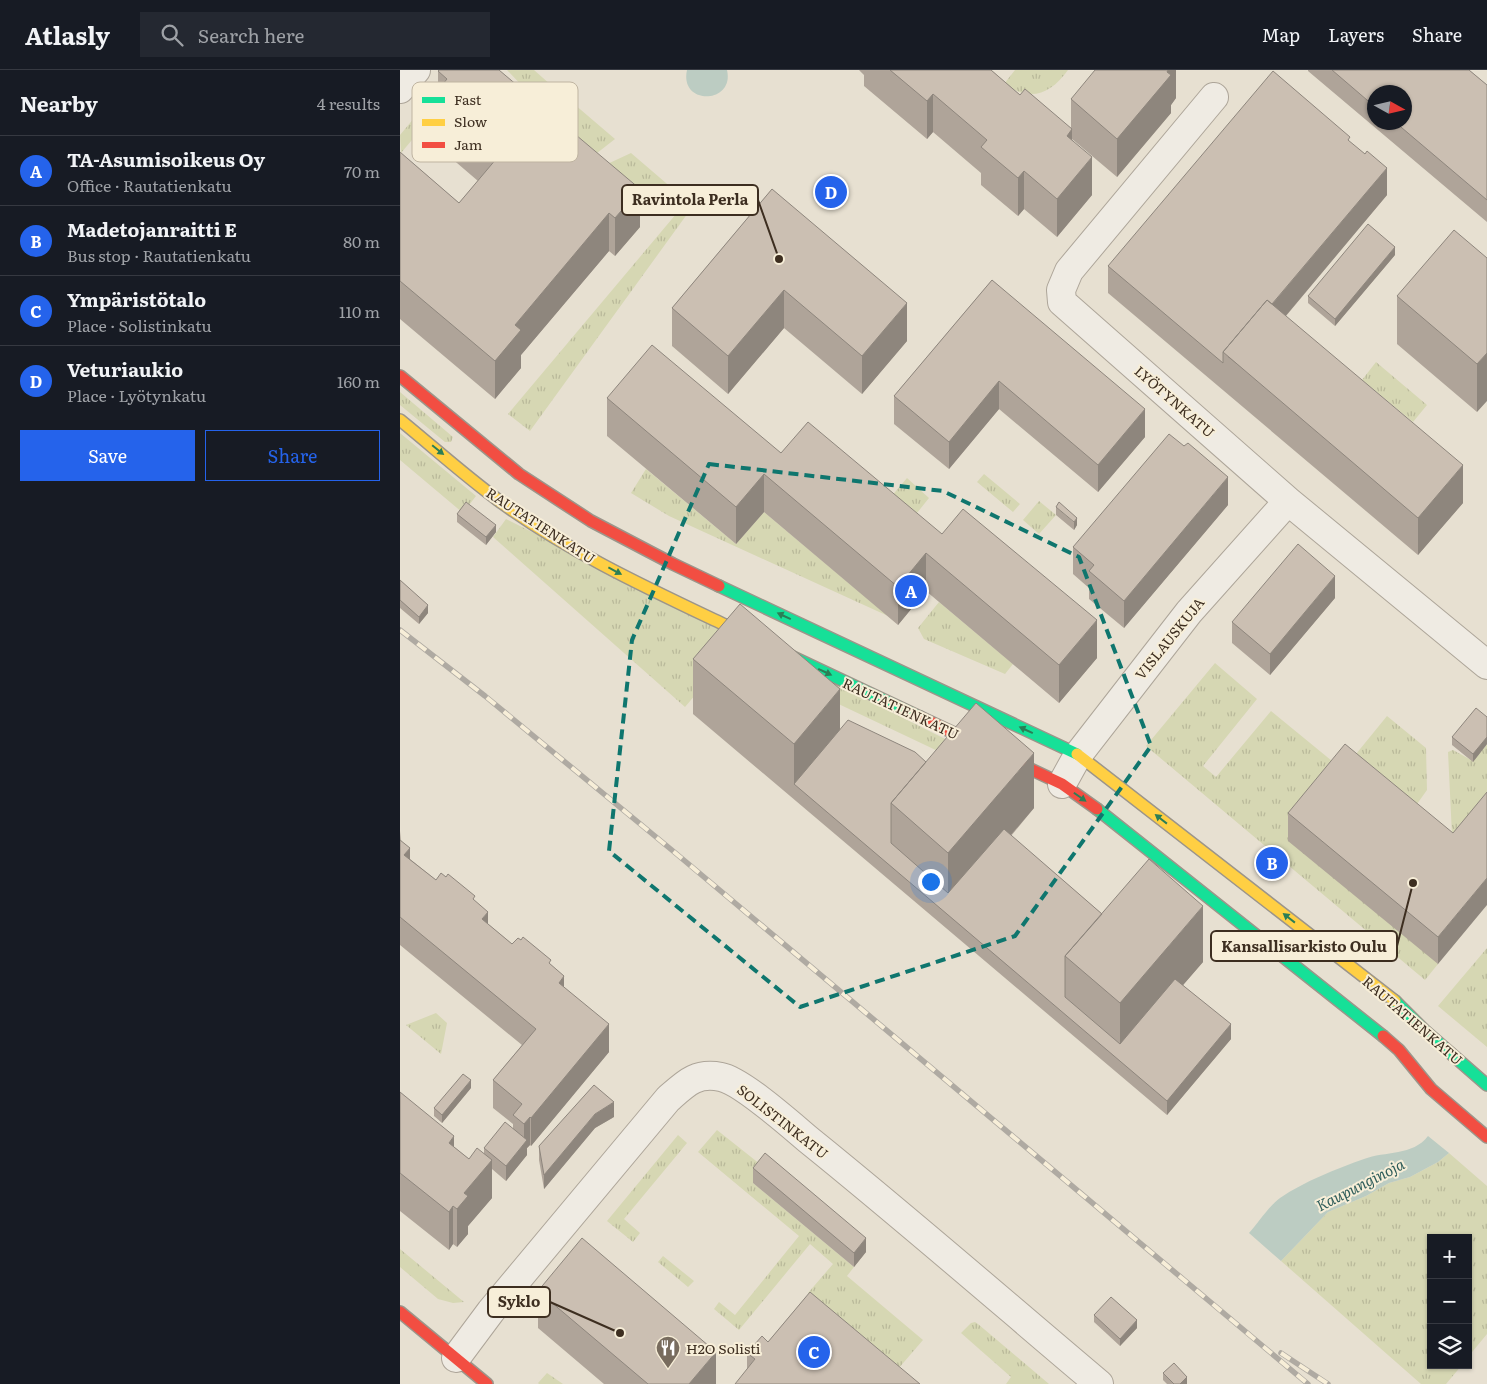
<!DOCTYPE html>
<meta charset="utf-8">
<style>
:root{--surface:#171b24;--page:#242831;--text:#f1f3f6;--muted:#9ea1a6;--line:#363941;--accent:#2563eb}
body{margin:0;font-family:Literata,serif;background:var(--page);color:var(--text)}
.controls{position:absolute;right:15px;bottom:15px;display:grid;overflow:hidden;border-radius:0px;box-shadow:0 1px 4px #0004}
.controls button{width:45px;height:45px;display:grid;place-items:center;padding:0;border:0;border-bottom:1px solid var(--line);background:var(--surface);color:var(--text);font:25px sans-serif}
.compass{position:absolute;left:967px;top:15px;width:45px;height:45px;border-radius:50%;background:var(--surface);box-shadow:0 1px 4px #0004;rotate:98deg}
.you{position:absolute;left:530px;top:811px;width:18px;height:18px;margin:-12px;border:4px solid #fff;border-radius:50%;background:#1a73e8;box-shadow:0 0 0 8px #1a73e833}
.badge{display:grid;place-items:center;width:32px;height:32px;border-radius:50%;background:var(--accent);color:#fff;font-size:16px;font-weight:700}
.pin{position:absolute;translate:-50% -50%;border:2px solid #fff;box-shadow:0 1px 5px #0006}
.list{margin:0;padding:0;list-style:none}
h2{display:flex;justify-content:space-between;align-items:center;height:65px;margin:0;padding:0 20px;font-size:21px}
h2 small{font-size:16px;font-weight:400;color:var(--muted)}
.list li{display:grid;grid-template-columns:32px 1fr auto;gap:15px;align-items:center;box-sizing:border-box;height:70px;padding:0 20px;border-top:1px solid var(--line)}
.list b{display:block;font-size:19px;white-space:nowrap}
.list p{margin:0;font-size:16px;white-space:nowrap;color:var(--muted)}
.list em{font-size:16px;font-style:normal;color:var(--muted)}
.actions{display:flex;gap:10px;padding:15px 20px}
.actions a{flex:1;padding:11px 0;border:1px solid var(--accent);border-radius:0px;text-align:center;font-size:18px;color:var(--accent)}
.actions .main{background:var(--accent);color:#fff}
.icon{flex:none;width:28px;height:28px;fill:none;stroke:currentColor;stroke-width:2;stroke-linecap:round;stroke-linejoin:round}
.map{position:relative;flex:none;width:1087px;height:1314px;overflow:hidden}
header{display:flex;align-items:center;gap:30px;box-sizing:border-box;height:70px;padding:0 25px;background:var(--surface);border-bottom:1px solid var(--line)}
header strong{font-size:24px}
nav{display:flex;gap:28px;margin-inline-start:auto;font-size:18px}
.search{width:350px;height:45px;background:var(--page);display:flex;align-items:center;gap:12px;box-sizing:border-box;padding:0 18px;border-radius:0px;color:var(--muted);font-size:19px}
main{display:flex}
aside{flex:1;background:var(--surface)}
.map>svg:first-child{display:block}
</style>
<header>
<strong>Atlasly</strong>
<div class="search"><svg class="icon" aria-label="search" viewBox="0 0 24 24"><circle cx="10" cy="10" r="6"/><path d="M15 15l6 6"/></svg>Search here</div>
<nav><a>Map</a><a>Layers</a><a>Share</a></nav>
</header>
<main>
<aside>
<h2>Nearby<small>4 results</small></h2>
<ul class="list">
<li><span class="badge">A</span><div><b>TA-Asumisoikeus Oy</b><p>Office · Rautatienkatu</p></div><em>70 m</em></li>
<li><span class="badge">B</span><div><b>Madetojanraitti E</b><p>Bus stop · Rautatienkatu</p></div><em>80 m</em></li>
<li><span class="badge">C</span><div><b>Ympäristötalo</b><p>Place · Solistinkatu</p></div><em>110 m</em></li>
<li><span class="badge">D</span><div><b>Veturiaukio</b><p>Place · Lyötynkatu</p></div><em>160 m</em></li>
</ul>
<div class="actions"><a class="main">Save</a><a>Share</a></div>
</aside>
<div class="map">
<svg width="1087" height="1314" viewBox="0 0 1087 1314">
<defs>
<pattern id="grass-tufts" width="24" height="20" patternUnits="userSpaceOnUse" patternTransform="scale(1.25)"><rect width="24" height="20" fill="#d6d7b3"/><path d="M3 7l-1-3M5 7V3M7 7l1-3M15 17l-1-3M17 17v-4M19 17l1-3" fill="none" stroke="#b9b99a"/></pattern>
</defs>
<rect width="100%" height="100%" fill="#e7e0d1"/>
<path fill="url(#grass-tufts)" d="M54,0H71L1,83L0,65Z
M107,0H134L151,15L145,40Z
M615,0H668C650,25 630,32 604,14Z
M167,28L215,69L192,87L155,56Z
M231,83L273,119L256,141L203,96Z
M287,131L293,136L130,361L108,344Z
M976,292L1027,335L1013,352L962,310Z
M0,322L53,367L51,372H45L0,335Z
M0,363L76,426L63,443L0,390Z
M246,399L336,474L364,442L488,546L269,446L231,423Z
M584,404L620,434L613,442L577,412Z
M507,408L529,428L513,448L490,428Z
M639,431L656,445L639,464L623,450Z
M106,449L585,689L580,701L331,583L285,637L93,467Z
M539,532L613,594L605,604L524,569L518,558Z
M815,593L857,629L803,696L816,707L871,641L943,700L987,646L1026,678L1027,720L1012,741L1038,894L1025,910L746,676Z
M1087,674V731L1052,765L1048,682L1053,680L1073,691Z
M1087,878V977L1038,936Z
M36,943L47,953L41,984L6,955Z
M317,1060L365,1098L353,1113L454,1197L447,1206L523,1270L498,1299L408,1223L433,1194L410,1174L339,1260L314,1239L319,1232L335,1245L399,1166L298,1082Z
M278,1065L287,1073L224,1149L240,1163L233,1172L207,1151Z
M1049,1083L1087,1116V1264L1068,1287V1168H1031V1295H1062L1046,1314H1021L881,1191L928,1142L966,1126L989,1113L1010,1107L1038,1092Z
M0,1179L64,1232L53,1233L38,1229L0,1197Z
M263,1186L294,1211L288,1217L258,1192Z
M575,1252L578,1254L649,1314H606L611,1307L561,1263L571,1253Z
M147,1303L163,1314H139L138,1313Z"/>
<path fill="#bcccc2" d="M287,0H327C335,34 279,36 287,0Z
M1028,1066L1049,1083L1038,1092L1010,1107L989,1113L966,1126L928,1142L881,1191L849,1163C858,1153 869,1136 880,1128C905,1111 936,1099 964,1089C985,1081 1013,1086 1028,1066Z"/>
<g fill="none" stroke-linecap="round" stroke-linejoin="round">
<defs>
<path id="street" d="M0,19L16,0
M814,27L669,201L661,220L662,232L888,431L1087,595
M662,714L678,685L789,542L888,431
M56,1288L91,1241L268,1029C286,1013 296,1002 321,1007C342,1011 392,1056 410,1071C508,1150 603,1233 699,1314"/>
<path id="fast" d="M319,516L677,684
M325,555L520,647
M697,739L983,966
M995,931L1024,960L1087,1015"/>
<path id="slow" d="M0,350C32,376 64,405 98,430C167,481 247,518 325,555
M677,684L995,931"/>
<path id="jam" d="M0,306L119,404L191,451L273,494L319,516
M520,647L662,714L697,739
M983,966L999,980L1031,1019L1087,1067
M0,1242L87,1314"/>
</defs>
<use href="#street" stroke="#ada599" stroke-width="30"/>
<use href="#fast" stroke="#9c958a" stroke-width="14"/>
<use href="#slow" stroke="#9c958a" stroke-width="14"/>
<use href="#jam" stroke="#9c958a" stroke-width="14"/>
<use href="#street" stroke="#efebe3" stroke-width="28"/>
<use href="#fast" stroke="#16e098" stroke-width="11"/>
<use href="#slow" stroke="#ffcf43" stroke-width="11"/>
<use href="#jam" stroke="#f24e42" stroke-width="11"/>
<defs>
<path id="rail" d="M0,560L85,626L273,781L908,1314
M881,1283L928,1314"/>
</defs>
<use href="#rail" stroke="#afaaa2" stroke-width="5.5"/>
<use href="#rail" stroke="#f7eed8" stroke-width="4" stroke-dasharray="11" stroke-linecap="butt"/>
</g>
<path fill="#afa499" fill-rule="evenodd" d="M459,0H591L620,25L671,58V29L776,0V28L771,35V43L717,107L672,69L692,125L657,167L624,139L618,146L581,115V103L533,62L527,69L464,16V5Z
M908,0H1069L1087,15V152L908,1ZM974,22L1004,52H974Z
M38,1L240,157L215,186L209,181L121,285V298L95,329L0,249V82L59,133L78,111L29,69V31L38,20Z
M950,72L987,125L886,246L1063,433L1018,485L708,223V196Z
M372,119L507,271L462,324L384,258L328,324L272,276V238Z
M995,185L935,256L908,233V226Z
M1087,188L1077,342L997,274V226Z
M592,210L745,367L698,422L599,339L549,399L494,354V326Z
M207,328L381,383L542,464L697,588L659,633L526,521L498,555L364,442L336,474L207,366Z
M828,435L724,558L689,529V518L673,504V477Z
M656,437L677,455L674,460L656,445Z
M57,444L96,462L86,475L57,452Z
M0,510L28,543L19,554L0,538Z
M935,528L870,605L832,573V552Z
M293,589L440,659L526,692L634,738L611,766L702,844L803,892L783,915L831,969L767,1045L293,644Z
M1087,647V674L1073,692L1052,675V667Z
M888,743L1053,763L1038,894L888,771Z
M0,761L1,770L10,789L36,810L75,831L88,854L112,874L151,895L164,917L209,982L131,1076L130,1075L127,1078V1085L106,1111L92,1099V1128L68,1156V1164L57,1177L53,1174L49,1180L0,1141V1022L54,1077L69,1089L84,1083V1078L113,1058V1054L93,1038V1010L122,975L0,875Z
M71,1018L42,1053L34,1046V1038Z
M214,1047L195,1058L144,1119L139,1090V1076Z
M353,1098L466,1182L454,1197L353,1113Z
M138,1221L316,1314H204L138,1258Z
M410,1222L347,1299V1283L368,1272Z
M694,1245L737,1258L720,1276L694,1252Z
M763,1303L787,1314H767L763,1310Z"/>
<path fill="#8e867d" d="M768,0H776V28L771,35V43L717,107V69Z
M533,24V62L527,69V31Z
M672,59V97L667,66Z
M692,87V125L657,167V129Z
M987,98V125L842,298L828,287Z
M624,101V139L618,146V108Z
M240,119V157L215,186V148Z
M209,143V181L121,285V298L95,329V291L115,255Z
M995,177V185L935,256V249Z
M384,220V258L328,324V286Z
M507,233V271L462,324V286Z
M1087,283V331L1077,342V294Z
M599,311V339L549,399V372Z
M745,339V367L698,422V395Z
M1063,395V433L1018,485V448Z
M364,404V442L336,474V437Z
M828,407V435L724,558V531Z
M677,448V455L674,460V452Z
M96,455V462L86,475V467Z
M526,483V521L498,555V517Z
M935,506V528L870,605V584Z
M28,535V543L19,554V547Z
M697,550V588L659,633V595Z
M440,619V674L394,714V674Z
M1087,667V674L1073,692V684Z
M634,683V738L548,838V783Z
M10,778V805L4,785Z
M1087,808V835L1038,894V867Z
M803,836V892L720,988V933Z
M88,842V869L82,849Z
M164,906V933L159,913Z
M209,954V982L131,1076V1048Z
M831,954V969L767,1045V1031Z
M71,1010V1018L42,1053V1045Z
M214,1032V1047L195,1058L144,1119V1105L195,1044Z
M130,1047V1075L127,1078V1085L106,1111V1096L124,1074V1054Z
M54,1066V1104L49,1073Z
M92,1090V1128L68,1156V1164L57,1177V1139L64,1123Z
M53,1136V1174L49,1180V1142Z
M466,1168V1182L454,1197V1183Z
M737,1250V1258L720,1276V1269Z
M316,1282V1314H289Z
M787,1307V1314H780Z"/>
<path fill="#cbbfb2" stroke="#8e867d" d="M39,0H99L240,119L215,148L209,143L115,255L121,260L95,291L0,211V82L59,133L97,88L29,31L47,9L38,1Z
M490,0H591L620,25L625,19L672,59L667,66L692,87L657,129L624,101L618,108L581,77L587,70L533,24L527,31Z
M695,0H768L767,2L771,5L717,69L671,29Z
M932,0H1069L1087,15V130L995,52H1004V22H974V36Z
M873,1L950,67L948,70L965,84L967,81L987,98L872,234L867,230L823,282V293L708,196Z
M372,119L507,233L462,286L384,220L328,286L272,238Z
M968,154L995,177L935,249L908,226Z
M1054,160L1087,188V283L1077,294L997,226Z
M592,210L745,339L698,395L599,311L549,372L494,326Z
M867,230L1063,395L1018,448L823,282Z
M252,275L381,383L408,352L542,464L563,439L697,550L659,595L526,483L498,517L364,404L336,437L207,328Z
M769,364L784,376L788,373L828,407L724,531L689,501L694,495L673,477Z
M66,432L96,455L86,467L57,444Z
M659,432L677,448L674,452L656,437Z
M898,474L935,506L870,584L832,552Z
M0,510L28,535L19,547L0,530Z
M340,534L440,619L394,674L293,589Z
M576,633L634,683L548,783L491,733Z
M1076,638L1087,647V667L1073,684L1052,667Z
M448,650L515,682L526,692L491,733V773L548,823L604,759L702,844L665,886V927L720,974L775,909L831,954L767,1031L394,714Z
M945,674L1053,763L1087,722V808L1038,867L888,743Z
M0,770L10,778L4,785L36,810L41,803L46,807L48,804L75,826L73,829L88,842L82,849L112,874L118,868L121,870L123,867L151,890L149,893L164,906L159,913L209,954L131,1048L130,1047L124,1054L113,1045L122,1034L93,1010L136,959L0,847Z
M749,789L803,836L720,933L665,886Z
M63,1004L71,1010L42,1045L34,1038Z
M194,1015L214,1032L195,1044L144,1105L139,1076Z
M0,1022L54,1066L49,1073L69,1089L77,1078L92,1090L64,1123L68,1126L57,1139L53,1136L49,1142L0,1103Z
M105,1052L127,1070L106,1096L84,1078Z
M365,1083L466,1168L454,1183L353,1098Z
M182,1168L316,1282L289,1314H248L138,1221Z
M410,1222L520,1314H335L355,1289L347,1283L362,1266L368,1272Z
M711,1227L737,1250L720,1269L694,1245Z
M774,1293L787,1307L780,1314H774L763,1303Z"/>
<defs><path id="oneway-solid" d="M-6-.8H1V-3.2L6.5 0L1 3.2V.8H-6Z" transform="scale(1.25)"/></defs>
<g fill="#2b7e56">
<use href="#oneway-solid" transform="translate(38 380) rotate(39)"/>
<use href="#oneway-solid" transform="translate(215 501) rotate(28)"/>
<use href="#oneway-solid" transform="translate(384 546) rotate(-155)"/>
<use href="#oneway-solid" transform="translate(425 602) rotate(25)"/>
<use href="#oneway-solid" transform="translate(626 660) rotate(-155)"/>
<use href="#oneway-solid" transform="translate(680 727) rotate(35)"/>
<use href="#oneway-solid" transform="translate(761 749) rotate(-142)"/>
<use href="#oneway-solid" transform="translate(889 848) rotate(-142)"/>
</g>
<path fill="none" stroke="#0f766e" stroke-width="4" stroke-dasharray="10 6" stroke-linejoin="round" d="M309,394L543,421L679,487L751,676L615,866L400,937L209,781L232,570Z"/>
<defs>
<symbol id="restaurant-pin" viewBox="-11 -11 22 30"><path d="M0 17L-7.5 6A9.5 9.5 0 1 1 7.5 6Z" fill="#786c5e" stroke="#f7eed8"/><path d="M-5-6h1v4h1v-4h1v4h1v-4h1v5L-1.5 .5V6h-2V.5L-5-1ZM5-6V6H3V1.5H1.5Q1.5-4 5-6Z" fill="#fff"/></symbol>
</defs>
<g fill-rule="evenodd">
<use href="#restaurant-pin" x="254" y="1264" width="28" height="38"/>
</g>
<g text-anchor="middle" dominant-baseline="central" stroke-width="4" stroke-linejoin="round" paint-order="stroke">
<g font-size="14" fill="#3d2e20" stroke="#f7eed8">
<text transform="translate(775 331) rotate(41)">LYÖTYNKATU</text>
<text transform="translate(141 455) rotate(33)">RAUTATIENKATU</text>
<text transform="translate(769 568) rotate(-51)">VISLAUSKUJA</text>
<text transform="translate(501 638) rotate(25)">RAUTATIENKATU</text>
<text transform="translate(1013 950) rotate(41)">RAUTATIENKATU</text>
<text transform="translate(383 1051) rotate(38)">SOLISTINKATU</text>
</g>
<g font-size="14" fill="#3d2e20" stroke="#f7eed8" text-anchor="start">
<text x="286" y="1278">H2O Solisti</text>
</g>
<g font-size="15" font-style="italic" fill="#2f5d5a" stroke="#f7eed8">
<text transform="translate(960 1114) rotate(-27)">Kaupunginoja</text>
</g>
</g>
<rect x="12" y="12" width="166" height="80" rx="8" fill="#f7eed8" stroke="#bfb4a1" stroke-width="1"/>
<rect x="22" y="27" width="23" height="6" fill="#16e098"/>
<rect x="22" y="49" width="23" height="7" fill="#ffcf43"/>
<rect x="22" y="72" width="23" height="6" fill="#f24e42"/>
<g font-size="14" fill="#3d2e20">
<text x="54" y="35">Fast</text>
<text x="54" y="57">Slow</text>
<text x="54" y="80">Jam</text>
</g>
<path fill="none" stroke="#3d2e20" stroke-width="2" d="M379 189L358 130M1013 813L997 876M220 1263L150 1232"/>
<g fill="#3d2e20" stroke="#f7eed8" stroke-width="2">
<circle cx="379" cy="189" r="5"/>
<circle cx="1013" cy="813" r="5"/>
<circle cx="220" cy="1263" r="5"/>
</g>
<g fill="#f7eed8" stroke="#3d2e20" stroke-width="2">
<rect x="222" y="115" width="136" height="30" rx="5"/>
<rect x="811" y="861" width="186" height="30" rx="5"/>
<rect x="88" y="1217" width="62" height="30" rx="5"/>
</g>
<g font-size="15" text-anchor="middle" font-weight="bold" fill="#3d2e20">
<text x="290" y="135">Ravintola Perla</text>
<text x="904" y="882">Kansallisarkisto Oulu</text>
<text x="119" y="1237">Syklo</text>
</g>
</svg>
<div class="controls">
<button>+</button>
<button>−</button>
<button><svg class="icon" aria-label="layers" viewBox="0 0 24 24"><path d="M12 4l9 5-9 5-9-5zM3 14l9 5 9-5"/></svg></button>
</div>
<svg class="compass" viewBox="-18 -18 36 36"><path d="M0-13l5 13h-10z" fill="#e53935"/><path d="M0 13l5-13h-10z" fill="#9ea1a6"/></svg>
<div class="you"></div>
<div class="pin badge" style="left:511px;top:521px">A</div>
<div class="pin badge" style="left:872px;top:793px">B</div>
<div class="pin badge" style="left:414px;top:1282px">C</div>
<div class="pin badge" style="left:431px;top:122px">D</div>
</div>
</main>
